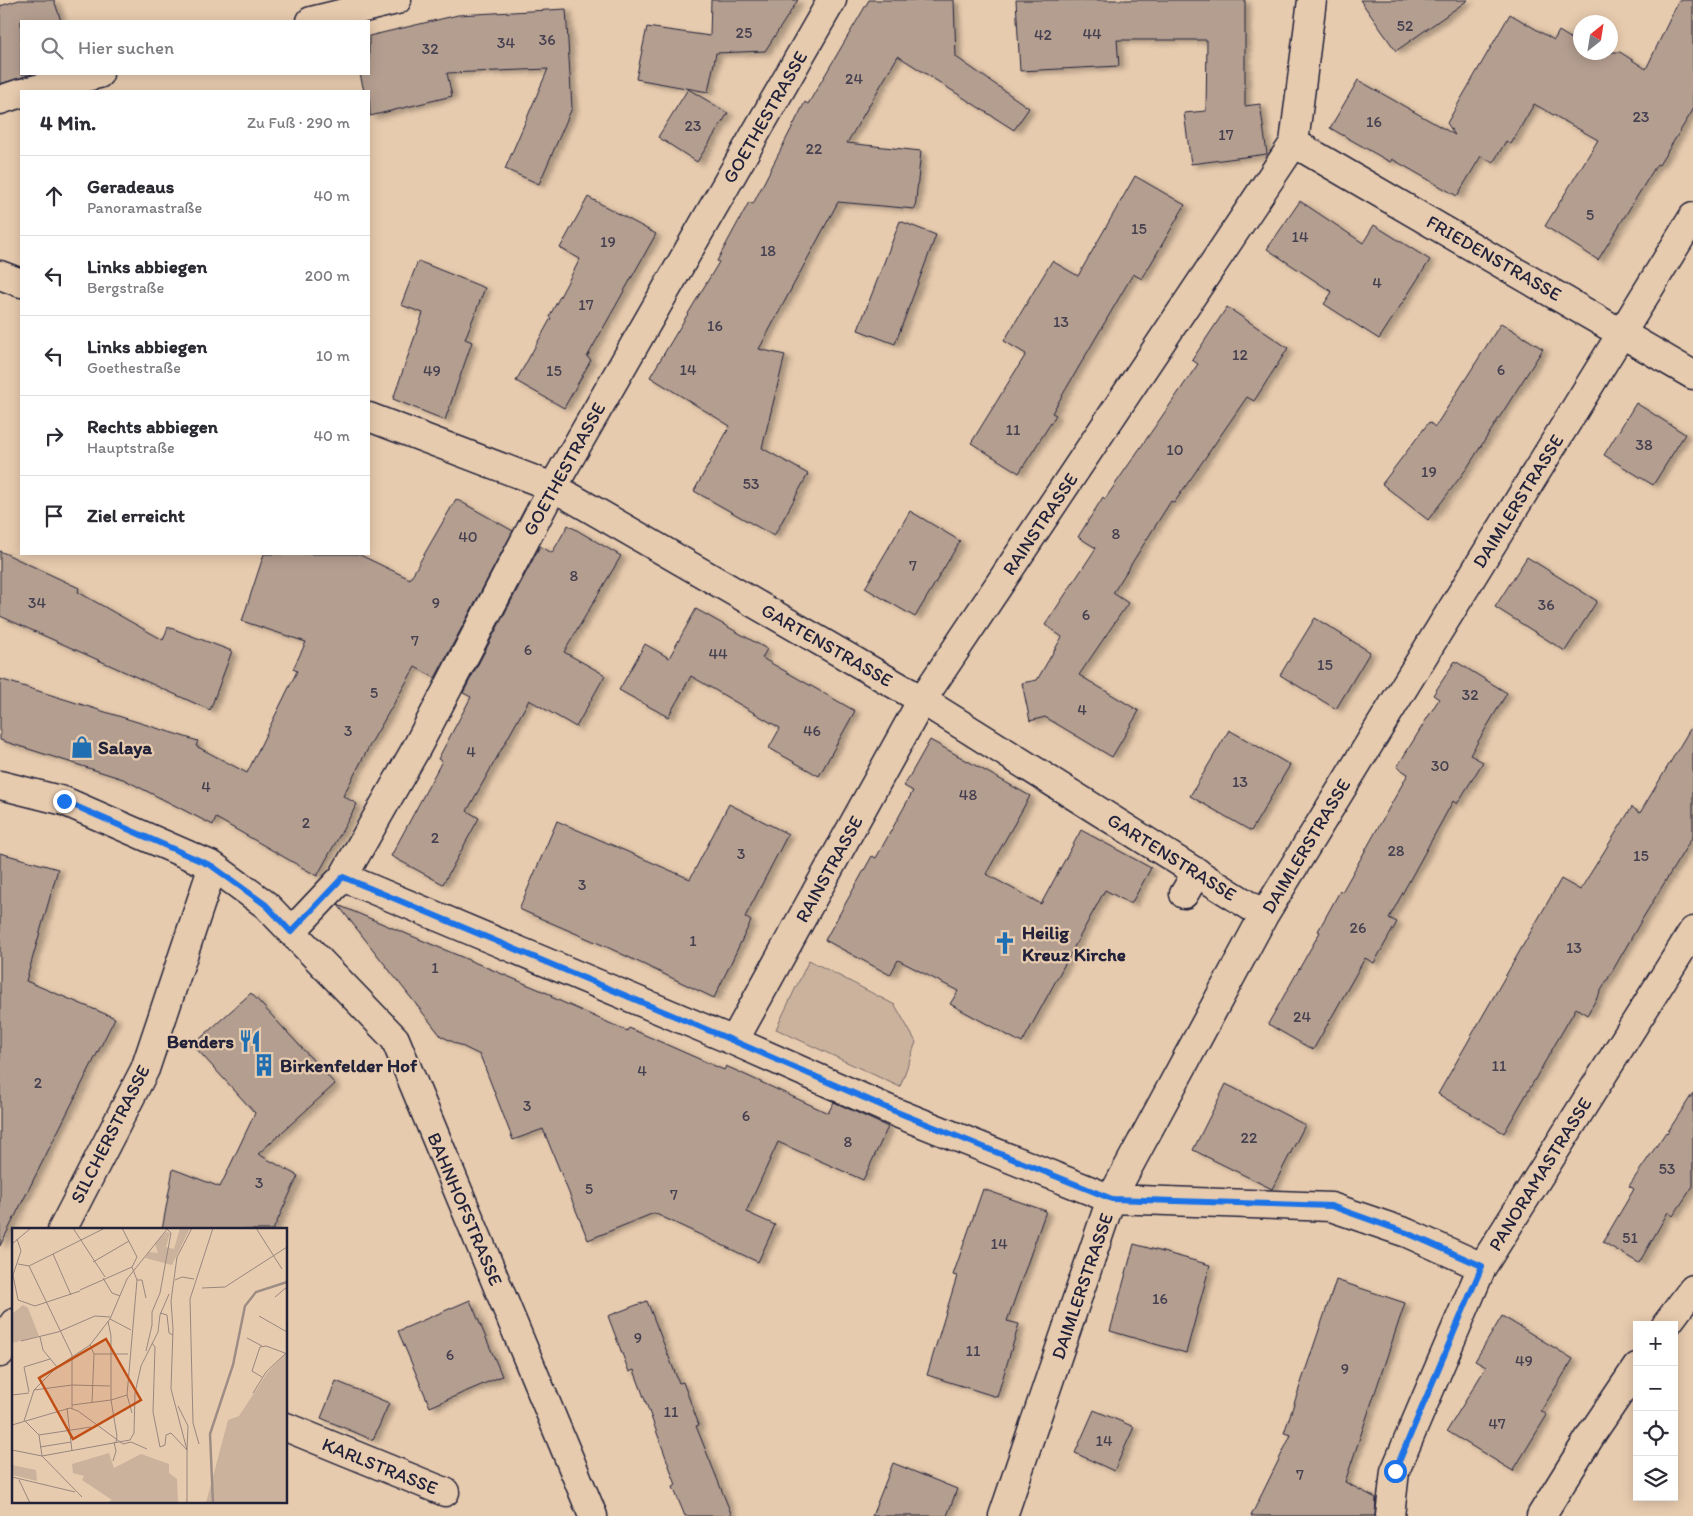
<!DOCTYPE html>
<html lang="de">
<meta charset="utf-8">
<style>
:root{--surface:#fff;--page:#f2f2f3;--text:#2b2b33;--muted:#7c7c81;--line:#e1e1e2}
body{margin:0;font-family:Itim,sans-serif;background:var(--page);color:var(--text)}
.controls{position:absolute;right:15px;bottom:15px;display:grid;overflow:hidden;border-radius:0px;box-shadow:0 2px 12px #0003}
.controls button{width:45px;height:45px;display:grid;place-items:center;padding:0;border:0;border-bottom:1px solid var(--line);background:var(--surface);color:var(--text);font:25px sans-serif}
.compass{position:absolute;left:1573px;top:15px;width:45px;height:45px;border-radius:50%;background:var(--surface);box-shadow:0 2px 12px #0003;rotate:30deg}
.stop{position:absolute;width:15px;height:15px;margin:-11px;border:4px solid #1a73e8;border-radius:50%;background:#fff}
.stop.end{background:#1a73e8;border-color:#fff;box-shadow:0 1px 5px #0008}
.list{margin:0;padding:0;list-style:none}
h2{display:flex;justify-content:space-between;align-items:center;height:65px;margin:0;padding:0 20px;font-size:21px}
h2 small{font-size:16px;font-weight:400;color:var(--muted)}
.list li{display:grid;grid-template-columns:32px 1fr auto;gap:15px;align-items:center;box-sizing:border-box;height:80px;padding:0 20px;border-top:1px solid var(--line)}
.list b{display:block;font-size:19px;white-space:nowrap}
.list p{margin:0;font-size:16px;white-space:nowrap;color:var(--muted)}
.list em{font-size:16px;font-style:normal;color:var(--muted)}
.icon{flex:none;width:28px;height:28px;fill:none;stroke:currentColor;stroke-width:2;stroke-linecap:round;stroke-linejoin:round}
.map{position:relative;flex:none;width:1693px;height:1516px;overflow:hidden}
.search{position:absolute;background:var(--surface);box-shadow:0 2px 12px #0003;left:20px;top:20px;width:350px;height:55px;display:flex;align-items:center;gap:12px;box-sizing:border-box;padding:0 18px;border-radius:0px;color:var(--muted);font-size:19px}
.panel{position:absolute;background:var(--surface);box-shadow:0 2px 12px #0003;left:20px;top:90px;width:350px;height:465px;border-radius:0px}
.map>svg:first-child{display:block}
</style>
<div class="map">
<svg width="1693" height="1516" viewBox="0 0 1693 1516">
<defs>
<filter id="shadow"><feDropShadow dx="5.5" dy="3" stdDeviation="2.5" flood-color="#0004"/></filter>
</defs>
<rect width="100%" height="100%" fill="#e7cbae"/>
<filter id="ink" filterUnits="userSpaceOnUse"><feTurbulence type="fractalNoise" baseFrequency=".02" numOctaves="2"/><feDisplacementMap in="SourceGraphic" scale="10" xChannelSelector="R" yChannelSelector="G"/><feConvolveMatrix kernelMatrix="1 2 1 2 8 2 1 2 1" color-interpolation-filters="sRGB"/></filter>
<g filter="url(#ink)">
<path fill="#cab29d" stroke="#766a6c" d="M809,960L895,1005L916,1042L900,1087L776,1029Z"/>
<path fill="#b49e90" stroke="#22223b" filter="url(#shadow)" d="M19,0H54L61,21H21V74H33L0,84V6Z
M711,0H798L765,51L716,53L708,92L636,79L647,27L710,36Z
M869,0H954L956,57L1029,108L1014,130L898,56L847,143L921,151L915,209L838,202L759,349L785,355L762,448L808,474L774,536L694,491L730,426L650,377L719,262L717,261L749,202L753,204L805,102L808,104Z
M1016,0H1245V106L1260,104L1267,154L1191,164L1184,113L1206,111L1207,40H1117L1119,66L1020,71Z
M1360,0H1468L1396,51Z
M1679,0H1693V110L1659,165L1657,164L1598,260L1545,226L1598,140L1534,104L1511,144L1506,141L1493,163L1481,156L1457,196L1392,159L1390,162L1330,128L1358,80L1455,135L1447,123L1510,14L1554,40L1559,31L1580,44V52H1620L1646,69Z
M566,9L572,108L539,184L505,169L548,69L447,73L452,96L370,116L369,91H364L360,74H369V36L458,15Z
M688,89L728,113L697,162L658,137Z
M1135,176L1185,205L1142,279L1133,274L1052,413L1056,415L1019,473L971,443L1026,354L1004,341L1052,261L1078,276Z
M588,197L656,234L587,357L591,360L564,408L516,381L551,318L549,317L580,259L560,248Z
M1300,201L1363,243L1374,225L1430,260L1379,339L1324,304L1332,292L1267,249Z
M900,221L936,235L895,344L858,330Z
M418,261L485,288L465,339L472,342L445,420L393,399L423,313L401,305Z
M1227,307L1288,348L1254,401L1247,397L1174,503L1171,501L1113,593L1128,603L1079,675L1139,711L1112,757L1045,717L1030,721L1022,683L1037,680L1062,637L1045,625L1096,548L1078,537L1103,497L1105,499L1198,364L1192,360Z
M1501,323L1543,349L1467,468L1428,520L1382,484L1429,422L1435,427Z
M1636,403L1685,434L1653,485L1604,455Z
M456,499L513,531L435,678L415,667L371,743L343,796L357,804L317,876L216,818L213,825L123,779L0,740V679L198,741L196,746L247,773L297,671L293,669L306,642L242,621L264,554H358L410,579Z
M910,511L960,541L915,617L865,588Z
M568,525L621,556L564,652L605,675L576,727L529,700L467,811L479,818L443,884L391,856L442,761L438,759L471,697L463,693L540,546L552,553Z
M0,551L79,588L78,592L163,640L168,627L232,651L210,710L0,616Z
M1527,557L1597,601L1565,651L1495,607Z
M696,609L767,649L762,658L855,711L819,776L769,748L780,728L691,676L668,717L619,690L645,644L669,658Z
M1315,618L1370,652L1336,709L1280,675Z
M1455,661L1507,693L1470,755L1483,762L1457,804L1453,801L1389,918L1397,922L1374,963L1365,958L1313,1050L1268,1024L1320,932L1318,931L1340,891L1342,892L1408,774L1397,767L1439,699L1433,695Z
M1693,724V836L1644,916L1587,1015L1576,1008L1504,1133L1438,1094L1561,879L1580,890L1632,807L1640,813Z
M1229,730L1290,765L1251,831L1190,796Z
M930,740L1030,796L986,874L1041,904L1081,830L1151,868L1131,904L1105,890L1022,1043L950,1004L958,991L898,960L890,975L825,940L872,856L876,858L913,791L904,786Z
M729,804L788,834L745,917L751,921L714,998L607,947L519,909L557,821L690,879Z
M0,853L58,869L26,981L115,1018L0,1246Z
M338,905L552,995L551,997L627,1031L629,1028L724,1070L726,1066L828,1113L834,1102L888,1127L863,1180L778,1142L746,1212L775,1225L758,1262L654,1213L588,1240L543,1129L513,1140L480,1055L441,1036Z
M251,993L335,1084L258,1154L298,1176L273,1230H162L173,1169L220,1187L255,1113L193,1045Z
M1226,1084L1305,1125L1272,1189L1193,1150Z
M1693,1093V1186L1673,1216L1668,1212L1639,1263L1603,1242L1634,1189L1629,1186L1666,1132L1667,1133Z
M983,1189L1046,1211L1007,1321L1019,1324L997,1397L927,1375L957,1276L953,1275Z
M1134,1244L1210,1265L1186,1353L1110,1331Z
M1336,1280L1405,1303L1345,1482L1376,1498L1375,1516H1251L1291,1435L1284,1433Z
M470,1300L502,1376L430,1407L398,1331Z
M647,1301L679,1383L683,1382L699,1425L696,1426L732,1516H685L673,1487L676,1485L634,1370L629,1372L608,1316Z
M1502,1316L1573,1359L1541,1411L1547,1415L1513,1471L1447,1431L1486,1367L1475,1361Z
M336,1381L389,1403L373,1440L321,1418Z
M1094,1410L1134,1427L1114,1471L1075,1453Z
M893,1463L957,1489L947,1516H872Z"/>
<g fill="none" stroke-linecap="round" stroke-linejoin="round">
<defs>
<path id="pedestrian" d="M1184,894L1197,872"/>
<path id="minor" d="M311,21L397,0
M28,91L99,74
M0,100L21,93
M1294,143L1693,375
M0,275L21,283
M369,417L553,487L922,700L1264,915
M0,785L64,801L213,866L266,905L395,1039L593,1516
M343,877L734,1041L892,1111L1111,1199L1331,1207L1407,1233L1482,1267
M291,932L343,877L417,747L553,487L832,0
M734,1041L922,700L1294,143L1312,0
M62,1230L145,1069L213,866
M0,1353L14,1323
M286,1427L445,1492
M1003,1516L1111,1199L1264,915L1693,217
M1390,1516L1395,1471L1482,1267L1693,931"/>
<path id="secondary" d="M1666,1325L1693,1289
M1541,1516L1593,1432L1637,1367"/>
</defs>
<use href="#pedestrian" stroke="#22223b" stroke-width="31"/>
<use href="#minor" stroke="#22223b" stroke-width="31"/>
<use href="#secondary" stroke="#22223b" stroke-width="31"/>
<use href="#pedestrian" stroke="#e7cbae" stroke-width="28"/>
<use href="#minor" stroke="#e7cbae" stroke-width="28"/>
<use href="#secondary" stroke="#e7cbae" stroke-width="28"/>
</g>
</g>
<g fill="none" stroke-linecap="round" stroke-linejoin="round" filter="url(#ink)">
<path stroke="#1a73e8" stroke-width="6" d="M64,801L212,866L266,905L291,932L343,877L734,1041L892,1110L1112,1199L1331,1206L1407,1233L1482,1266L1395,1471"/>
</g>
<defs>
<symbol id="shop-bare" viewBox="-9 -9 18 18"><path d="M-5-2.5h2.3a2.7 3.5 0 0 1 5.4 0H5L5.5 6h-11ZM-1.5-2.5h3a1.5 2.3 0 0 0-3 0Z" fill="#1f6fb2" stroke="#e7cbae" stroke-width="2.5" paint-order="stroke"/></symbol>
<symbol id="church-bare" viewBox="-9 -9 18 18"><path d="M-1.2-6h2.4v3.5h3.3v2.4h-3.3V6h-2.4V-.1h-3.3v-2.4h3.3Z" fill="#1f6fb2" stroke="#e7cbae" stroke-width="2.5" paint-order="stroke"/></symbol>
<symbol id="restaurant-bare" viewBox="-9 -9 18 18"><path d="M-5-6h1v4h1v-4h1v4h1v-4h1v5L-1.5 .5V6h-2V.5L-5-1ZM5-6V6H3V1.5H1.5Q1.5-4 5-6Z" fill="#1f6fb2" stroke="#e7cbae" stroke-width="2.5" paint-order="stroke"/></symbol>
<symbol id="building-bare" viewBox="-9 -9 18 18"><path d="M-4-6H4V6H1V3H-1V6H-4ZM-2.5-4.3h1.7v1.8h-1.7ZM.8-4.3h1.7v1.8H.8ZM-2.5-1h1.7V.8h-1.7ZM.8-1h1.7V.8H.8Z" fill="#1f6fb2" stroke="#e7cbae" stroke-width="2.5" paint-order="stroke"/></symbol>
</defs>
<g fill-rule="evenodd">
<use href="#shop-bare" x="66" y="731" width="32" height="32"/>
<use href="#church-bare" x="989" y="927" width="32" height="32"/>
<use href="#restaurant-bare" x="234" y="1025" width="32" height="32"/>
<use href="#building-bare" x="248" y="1049" width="32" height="32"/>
</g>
<g text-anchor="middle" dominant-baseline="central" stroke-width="4.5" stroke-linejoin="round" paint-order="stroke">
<g font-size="16" fill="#464150">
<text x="1405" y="25">52</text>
<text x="744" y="32">25</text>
<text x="1092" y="33">44</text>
<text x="1043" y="34">42</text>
<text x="547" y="39">36</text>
<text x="506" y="42">34</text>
<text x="430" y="48">32</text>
<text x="854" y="78">24</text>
<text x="1641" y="116">23</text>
<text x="1374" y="121">16</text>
<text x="693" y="125">23</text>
<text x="1226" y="134">17</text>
<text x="814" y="148">22</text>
<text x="1590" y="214">5</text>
<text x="1139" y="228">15</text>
<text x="1300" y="236">14</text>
<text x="608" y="241">19</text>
<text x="768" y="250">18</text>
<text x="1377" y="282">4</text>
<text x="586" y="304">17</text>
<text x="1061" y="321">13</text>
<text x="715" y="325">16</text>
<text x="1240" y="354">12</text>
<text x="688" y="369">14</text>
<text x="1501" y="369">6</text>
<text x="432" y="370">49</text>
<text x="554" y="370">15</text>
<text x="1013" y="429">11</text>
<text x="1644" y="444">38</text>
<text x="1175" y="449">10</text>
<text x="1429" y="471">19</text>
<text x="751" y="483">53</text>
<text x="1116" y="533">8</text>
<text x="468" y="536">40</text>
<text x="913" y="565">7</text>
<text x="574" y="575">8</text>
<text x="37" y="602">34</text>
<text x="436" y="602">9</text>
<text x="1546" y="604">36</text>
<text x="1086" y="614">6</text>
<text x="415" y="640">7</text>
<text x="528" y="649">6</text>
<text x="718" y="653">44</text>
<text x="1325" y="664">15</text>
<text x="374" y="692">5</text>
<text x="1470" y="694">32</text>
<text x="1082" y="709">4</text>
<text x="348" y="730">3</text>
<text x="812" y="730">46</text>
<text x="471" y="751">4</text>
<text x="1440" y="765">30</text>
<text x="1240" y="781">13</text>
<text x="206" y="786">4</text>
<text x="968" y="794">48</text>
<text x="306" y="822">2</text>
<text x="435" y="837">2</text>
<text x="1396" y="850">28</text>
<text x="741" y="853">3</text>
<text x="1641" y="855">15</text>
<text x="582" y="884">3</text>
<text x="1358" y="927">26</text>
<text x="693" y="940">1</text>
<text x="1574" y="947">13</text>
<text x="435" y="967">1</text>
<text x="1302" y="1016">24</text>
<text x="1499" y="1065">11</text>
<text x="642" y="1070">4</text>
<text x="38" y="1082">2</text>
<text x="527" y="1105">3</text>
<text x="746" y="1115">6</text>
<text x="1249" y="1137">22</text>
<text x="848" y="1141">8</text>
<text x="1667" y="1168">53</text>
<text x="259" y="1182">3</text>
<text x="589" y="1188">5</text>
<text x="674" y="1194">7</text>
<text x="1630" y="1237">51</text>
<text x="999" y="1243">14</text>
<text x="1160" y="1298">16</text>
<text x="638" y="1337">9</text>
<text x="973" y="1350">11</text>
<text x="450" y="1354">6</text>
<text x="1524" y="1360">49</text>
<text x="1345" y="1368">9</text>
<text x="671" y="1411">11</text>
<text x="1497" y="1423">47</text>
<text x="1104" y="1440">14</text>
<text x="1300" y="1474">7</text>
</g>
<g font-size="19" fill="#22223b" stroke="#e7cbae">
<text transform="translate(765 117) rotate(-60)">GOETHESTRASSE</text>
<text transform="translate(1494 258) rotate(30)">FRIEDENSTRASSE</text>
<text transform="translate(564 469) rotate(-61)">GOETHESTRASSE</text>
<text transform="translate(1518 501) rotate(-58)">DAIMLERSTRASSE</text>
<text transform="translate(1040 524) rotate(-56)">RAINSTRASSE</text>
<text transform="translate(827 645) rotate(30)">GARTENSTRASSE</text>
<text transform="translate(1306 846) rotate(-59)">DAIMLERSTRASSE</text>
<text transform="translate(1172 857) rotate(32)">GARTENSTRASSE</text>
<text transform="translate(829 869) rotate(-61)">RAINSTRASSE</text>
<text transform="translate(110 1134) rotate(-63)">SILCHERSTRASSE</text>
<text transform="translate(1540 1174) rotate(-58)">PANORAMASTRASSE</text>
<text transform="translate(465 1209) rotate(67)">BAHNHOFSTRASSE</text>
<text transform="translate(1082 1286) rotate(-71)">DAIMLERSTRASSE</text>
<text transform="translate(380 1466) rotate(22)">KARLSTRASSE</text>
</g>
<g font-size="19" font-weight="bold" fill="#22223b" stroke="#e7cbae" text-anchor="start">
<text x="98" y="747">Salaya</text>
<text x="1022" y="932">Heilig<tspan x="1022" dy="22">Kreuz Kirche</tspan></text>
<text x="234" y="1041" text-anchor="end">Benders</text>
<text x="280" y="1065">Birkenfelder Hof</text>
</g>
</g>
<g transform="translate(12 1228)">
<rect width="275" height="275" fill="#e7cbae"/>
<path d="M168,0H178L160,37L133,30L137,24L146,25L143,16L154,4L158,5L154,19L162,21ZM11,77L16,80L27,108L0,115V86ZM275,124V275H194L216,192L227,188L255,145ZM97,225L102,240L129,226L157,236V245L165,251L166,275H94L100,272L70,252L72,248L61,245L60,236ZM0,237L24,242L25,253L0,247Z" fill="#cab29d"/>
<path fill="none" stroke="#9e8d84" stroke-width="2.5" d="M201,275L198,206L221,137L233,78L244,64L275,54"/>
<path fill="none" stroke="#988780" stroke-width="1" d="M61,0L93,49M110,0L125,29L120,39L125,52L115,167L120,185M244,0L270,41M5,11L9,23L1,47L6,72L23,78L68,63M0,16L19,0M41,26L59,67M81,34L117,13M6,36L17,38L93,0M17,38L60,127V181M91,50L100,65L108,68M125,52H130L134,70M163,52L170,49L182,51M190,60L213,59L275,19M68,62L120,39M263,69L275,59M148,85L155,87L157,105L161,107M247,88L275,104M98,91L119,102M96,93L99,108V172L105,208L104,214M28,109L31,122L45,139M235,110L250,118M9,113L46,104L83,88L98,89M140,115L143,119L141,184L148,219L153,217L154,207L159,205L175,222L176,198L166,178M78,117L82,126L80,175M134,123L140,97V84L148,65L159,5L155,1M82,126H116M250,149L240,143L248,119L254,118L273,125M22,162L60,157L98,158M17,164L12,139L38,131M241,165L254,144L274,125M0,167L17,165M60,177L99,172L115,167M55,180L60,223M12,193L22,162L45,139L78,117L98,91L115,51L156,0M13,193L27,207L30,228L70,269M0,197L58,180L66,183L111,216L119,214L135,221M27,207L79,199M187,216L181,195L178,71L201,0M28,219L59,214M0,222L30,228L118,212L122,205L123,165L129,138L146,104L148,87L157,66M101,233L104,223L102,214M0,249L63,264M7,252L18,275M175,275V222L159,161L161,101L159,73L165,29L180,0"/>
<path fill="#c04e15" fill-opacity="0.15" stroke="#c04e15" stroke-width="2.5" d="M94,111L129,172L61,211L27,150Z"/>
<rect width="275" height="275" fill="none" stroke="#22223b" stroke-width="2.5"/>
</g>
</svg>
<div class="controls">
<button>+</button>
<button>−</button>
<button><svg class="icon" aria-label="locate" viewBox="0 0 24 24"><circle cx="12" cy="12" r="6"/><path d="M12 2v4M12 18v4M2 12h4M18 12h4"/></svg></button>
<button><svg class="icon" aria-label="layers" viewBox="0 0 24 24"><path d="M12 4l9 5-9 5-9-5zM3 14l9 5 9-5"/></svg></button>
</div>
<svg class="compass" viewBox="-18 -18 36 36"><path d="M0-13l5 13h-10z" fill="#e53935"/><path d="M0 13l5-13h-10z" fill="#7c7c81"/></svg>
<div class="stop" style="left:1395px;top:1471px"></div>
<div class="stop end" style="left:64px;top:801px"></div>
<div class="search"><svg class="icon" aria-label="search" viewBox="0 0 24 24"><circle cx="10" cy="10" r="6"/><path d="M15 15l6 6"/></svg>Hier suchen</div>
<section class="panel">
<h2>4 Min.<small>Zu Fuß · 290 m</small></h2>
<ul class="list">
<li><svg class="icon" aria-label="ahead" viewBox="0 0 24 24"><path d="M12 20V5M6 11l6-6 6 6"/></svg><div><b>Geradeaus</b><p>Panoramastraße</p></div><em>40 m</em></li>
<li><svg class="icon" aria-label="left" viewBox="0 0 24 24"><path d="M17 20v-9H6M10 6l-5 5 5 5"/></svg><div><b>Links abbiegen</b><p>Bergstraße</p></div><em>200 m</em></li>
<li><svg class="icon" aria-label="left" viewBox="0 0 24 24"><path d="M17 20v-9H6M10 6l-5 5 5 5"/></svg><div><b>Links abbiegen</b><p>Goethestraße</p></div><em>10 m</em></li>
<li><svg class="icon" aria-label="right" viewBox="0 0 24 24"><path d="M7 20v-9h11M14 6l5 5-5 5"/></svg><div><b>Rechts abbiegen</b><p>Hauptstraße</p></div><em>40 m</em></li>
<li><svg class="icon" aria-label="arrive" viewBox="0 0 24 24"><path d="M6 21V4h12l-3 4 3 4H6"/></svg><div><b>Ziel erreicht</b></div></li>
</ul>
</section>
</div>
